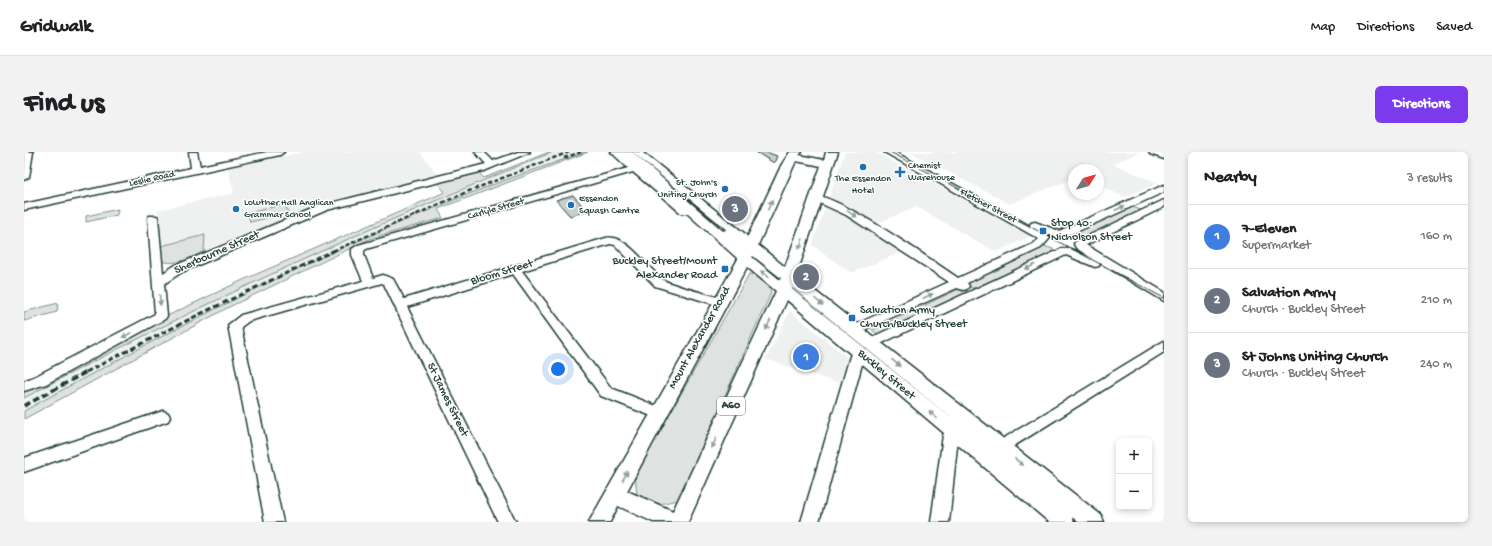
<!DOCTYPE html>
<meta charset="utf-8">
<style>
:root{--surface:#fff;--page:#f2f2f2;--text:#202124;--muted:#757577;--line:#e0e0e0;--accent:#7c3aed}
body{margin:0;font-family:"Gochi Hand",sans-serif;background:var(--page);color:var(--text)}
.controls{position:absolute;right:12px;bottom:12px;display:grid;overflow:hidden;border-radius:6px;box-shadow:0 2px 6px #0003}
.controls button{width:36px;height:36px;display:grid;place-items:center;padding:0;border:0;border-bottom:1px solid var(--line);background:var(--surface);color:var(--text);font:20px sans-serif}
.compass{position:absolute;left:1044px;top:12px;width:36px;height:36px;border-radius:50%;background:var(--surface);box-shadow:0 2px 6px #0003;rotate:53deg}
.you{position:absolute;left:534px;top:217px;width:14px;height:14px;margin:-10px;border:3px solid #fff;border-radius:50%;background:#1a73e8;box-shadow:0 0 0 6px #1a73e833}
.badge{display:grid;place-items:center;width:26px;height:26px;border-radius:50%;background:var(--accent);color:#fff;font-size:13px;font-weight:700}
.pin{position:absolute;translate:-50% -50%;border:2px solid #fff;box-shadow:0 1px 4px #0006}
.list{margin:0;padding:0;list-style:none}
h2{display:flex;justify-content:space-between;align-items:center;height:52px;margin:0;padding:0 16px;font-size:17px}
h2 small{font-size:13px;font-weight:400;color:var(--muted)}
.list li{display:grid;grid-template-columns:26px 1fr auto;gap:12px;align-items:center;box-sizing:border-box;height:64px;padding:0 16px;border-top:1px solid var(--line)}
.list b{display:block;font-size:15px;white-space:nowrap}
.list p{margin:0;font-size:13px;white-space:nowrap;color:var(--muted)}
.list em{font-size:13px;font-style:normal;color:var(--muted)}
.map{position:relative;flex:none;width:1140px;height:370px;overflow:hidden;border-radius:6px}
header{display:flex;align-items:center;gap:24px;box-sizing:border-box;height:56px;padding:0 20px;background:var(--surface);border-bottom:1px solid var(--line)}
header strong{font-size:19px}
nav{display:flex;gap:22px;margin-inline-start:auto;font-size:14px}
.intro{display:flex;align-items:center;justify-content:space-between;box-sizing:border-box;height:96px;padding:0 24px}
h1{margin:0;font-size:28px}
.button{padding:10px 18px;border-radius:6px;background:var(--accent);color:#fff;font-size:14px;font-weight:700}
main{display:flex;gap:24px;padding:0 24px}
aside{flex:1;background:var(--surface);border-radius:6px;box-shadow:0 2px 6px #0003}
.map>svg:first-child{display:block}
</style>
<header>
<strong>Gridwalk</strong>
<nav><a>Map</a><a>Directions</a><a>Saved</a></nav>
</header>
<div class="intro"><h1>Find us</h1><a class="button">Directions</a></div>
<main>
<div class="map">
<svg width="1140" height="370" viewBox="0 0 1140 370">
<rect width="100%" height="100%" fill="#fff"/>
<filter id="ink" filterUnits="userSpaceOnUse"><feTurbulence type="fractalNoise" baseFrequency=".025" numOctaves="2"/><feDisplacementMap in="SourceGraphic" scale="8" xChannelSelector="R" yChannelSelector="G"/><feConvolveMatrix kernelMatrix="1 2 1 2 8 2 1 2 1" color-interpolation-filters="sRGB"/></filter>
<g filter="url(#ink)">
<path fill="#eef1f0" d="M279,0H396L414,23L301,51L156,111H144L139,108L134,58L210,41L204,16Z
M529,0H561L416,53L315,98L155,176L0,259V246L125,181L341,78Z
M821,0H851L1007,84L972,100L893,55L846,74L883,98L827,121L788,93Z
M886,0H905L900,3L908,0H1117L1089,12L1134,31L1101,45L1074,33V18H1050V26L986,52Z
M766,159L824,206L814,231L742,207Z"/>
<path fill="#dee3e2" stroke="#7e908b" d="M525,0H529C348,73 172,154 0,246V237L17,231L143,164L219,128L421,40L411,28L453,19L460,26Z
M561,0H564L414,57L419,66L345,87L327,96L205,155L0,267V259C136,184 274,111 418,53C465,33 513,17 561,0Z
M261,52L264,61L226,70L224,61Z
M1108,55L1117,58L1057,87L1047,83Z
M94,57L93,63L62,70V64Z
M181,83L180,99C166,106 153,114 137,109V94Z
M1020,94L1029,97V100L955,136H948L943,134V131Z
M725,122C735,122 747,130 747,141L654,348L631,353L613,345L611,323Z
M937,136L941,138V142L856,184L848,178Z
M34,151L33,160L0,169V160Z"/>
<path fill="#c7cfcc" stroke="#1f3d34" d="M732,0H742L753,4L750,11Z
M549,43L563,59L546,64L532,48Z"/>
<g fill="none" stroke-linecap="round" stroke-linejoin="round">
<defs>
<path id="minor" d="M1,0H9L5,25L0,28Z
M165,0H173L176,14L243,0H260L256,3L0,58V52L167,16Z
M451,0H460L469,9L494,0H506L460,19L303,58L158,120L140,132L143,164L141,167L22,232L0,239V229L12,224L131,162L124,66L125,64H133L134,66L139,121L150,114L295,54L462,12Z
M587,0H596L665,57L666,59L665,61H657L609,20L342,97L340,99V103L349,126L359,123L369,127L380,147L582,86C601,81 624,116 638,127C645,133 688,143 700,147L702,150L696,154L631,134L591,93L586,92L498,119L587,236L640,257L642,261L640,265L635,267L630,265L577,244L489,122L383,155L492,370H474L360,132L358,131L225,169L217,175L259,370H241L204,173L217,163L339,129L328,103V97L334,93L604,16Z
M608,0H618L720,81L732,94L730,96H722L712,85Z
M860,0H871L1006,74L1007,71L1011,70L1035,79L1140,33V40L1050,81L1033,85L1016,79L1026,86L1017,96L943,131L945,134L943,137L939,138L933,136L831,182L826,181L825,178L826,175L925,130L822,63L789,48L788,46L789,44C809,39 912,111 934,126L1009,92L1015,87Z
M1125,0L1140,1V7L1126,2Z
M1140,48V55L1062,93L1140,140V149L1076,111L1075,114L1071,115L1042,103L852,194H842L840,191L842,188L1037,97H1047L1069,107L1052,96L1050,92L1051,90Z
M1140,189V200L982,299L977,301L972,299L969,295L972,291Z
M834,196L839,198L841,201L795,370H777L827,201L829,198Z
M139,259L144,261L146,265L144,269L0,320V306Z
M930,273L935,275L938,279L934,285L925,370H907L919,283L925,275Z"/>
<path id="major" d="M595,0H608L699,79L705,76L723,86L758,12L766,0H778L775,3L800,8L802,0H814L772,124L1077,363L1080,370H1054L1048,365L1050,370H1025L763,148L664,370H629L594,354L586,370H565L714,107ZM772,9L797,14L761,115L734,93ZM729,104L757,126L756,128L728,105ZM723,115L752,139L649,359L603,339ZM768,136L942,278L768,137Z"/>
</defs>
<use href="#minor" stroke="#1f3d34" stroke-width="3"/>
<use href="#major" stroke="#1f3d34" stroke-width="3"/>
<use href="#minor" fill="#fff" fill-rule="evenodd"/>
<use href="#major" fill="#fff" fill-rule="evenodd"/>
<path stroke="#1f3d34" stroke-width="1" d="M866,0L1140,146"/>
<path stroke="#1f3d34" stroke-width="2.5" stroke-dasharray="4.5 2.5" stroke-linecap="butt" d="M540,6L557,0
M309,99L445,39L545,0"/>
<path stroke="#1f3d34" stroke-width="3" stroke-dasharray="5.5 3" stroke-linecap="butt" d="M62,220L174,163L311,98"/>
<path stroke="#1f3d34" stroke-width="3.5" stroke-dasharray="7 3.5" stroke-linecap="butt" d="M0,254L64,219"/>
</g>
<defs><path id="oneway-solid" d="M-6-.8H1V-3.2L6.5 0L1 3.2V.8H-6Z"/></defs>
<g fill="#8f9e9a">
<use href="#oneway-solid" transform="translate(746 53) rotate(-65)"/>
<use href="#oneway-solid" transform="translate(1096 56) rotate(-24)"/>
<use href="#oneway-solid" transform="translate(828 62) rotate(32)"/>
<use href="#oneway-solid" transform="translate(777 92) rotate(110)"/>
<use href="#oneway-solid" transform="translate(1006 115) rotate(153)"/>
<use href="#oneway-solid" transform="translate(741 122) rotate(-141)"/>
<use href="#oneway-solid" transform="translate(904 144) rotate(-25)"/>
<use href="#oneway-solid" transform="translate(136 148) rotate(85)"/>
<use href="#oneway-solid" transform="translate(795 150) rotate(39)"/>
<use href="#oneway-solid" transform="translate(744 173) rotate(115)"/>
<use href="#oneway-solid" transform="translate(103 183) rotate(152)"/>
<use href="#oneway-solid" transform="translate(872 211) rotate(39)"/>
<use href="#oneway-solid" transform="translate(909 263) rotate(-140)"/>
<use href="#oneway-solid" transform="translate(690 291) rotate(115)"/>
<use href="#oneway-solid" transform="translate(995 310) rotate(39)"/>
<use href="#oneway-solid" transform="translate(601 324) rotate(-61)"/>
</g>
</g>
<g fill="#1f6fb2" stroke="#fff" stroke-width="1.5">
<circle cx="839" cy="15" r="4"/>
<path d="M874 14h4v4h4v4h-4v4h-4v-4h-4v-4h4z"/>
<circle cx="701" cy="37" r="4"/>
<circle cx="547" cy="53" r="4"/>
<circle cx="212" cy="57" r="4"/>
<rect x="1015" y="75" width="8" height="8" rx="2"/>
<rect x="697" y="113" width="8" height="8" rx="2"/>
<rect x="824" y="162" width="8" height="8" rx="2"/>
</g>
<g text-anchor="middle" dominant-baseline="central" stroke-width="3" stroke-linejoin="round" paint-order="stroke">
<g font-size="10" fill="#1f3d34" stroke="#fff" text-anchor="start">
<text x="884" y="14">Chemist<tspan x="884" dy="12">Warehouse</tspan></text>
<text x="839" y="27" text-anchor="middle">The Essendon<tspan x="839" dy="12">Hotel</tspan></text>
<text x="693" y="31" text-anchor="end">St. John's<tspan x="693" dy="12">Uniting Church</tspan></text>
<text x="555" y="47">Essendon<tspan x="555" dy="12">Squash Centre</tspan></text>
<text x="220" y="51">Lowther Hall Anglican<tspan x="220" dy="12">Grammar School</tspan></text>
</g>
<g font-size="10" fill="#1f3d34" stroke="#fff">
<text transform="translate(128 27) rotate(-12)">Leslie Road</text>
<text transform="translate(964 54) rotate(28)">Fletcher Street</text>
<text transform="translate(472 57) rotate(-16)">Carlyle Street</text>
</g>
<rect fill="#fff" stroke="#627771" stroke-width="1" x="693" y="245" width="28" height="18" rx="3"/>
<g font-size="11" font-weight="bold" fill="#1f3d34">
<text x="707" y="254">A60</text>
</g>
<g font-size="12" fill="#1f3d34" stroke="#fff" text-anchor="start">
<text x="1027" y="72">Stop 40:<tspan x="1027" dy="14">Nicholson Street</tspan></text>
<text x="693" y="110" text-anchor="end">Buckley Street/Mount<tspan x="693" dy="14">Alexander Road</tspan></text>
<text x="836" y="159">Salvation Army<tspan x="836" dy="14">Church/Buckley Street</tspan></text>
</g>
<g font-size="12" fill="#1f3d34" stroke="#fff">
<text transform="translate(193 101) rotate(-24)">Sherbourne Street</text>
<text transform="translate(478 121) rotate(-17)">Bloom Street</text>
<text transform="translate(676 186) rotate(-61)">Mount Alexander Road</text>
<text transform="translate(862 223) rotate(40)">Buckley Street</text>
<text transform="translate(423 248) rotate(64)">St James Street</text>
</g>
</g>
</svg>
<div class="controls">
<button>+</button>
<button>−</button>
</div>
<svg class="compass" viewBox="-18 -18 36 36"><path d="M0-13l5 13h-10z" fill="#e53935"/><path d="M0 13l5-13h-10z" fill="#757577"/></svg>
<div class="you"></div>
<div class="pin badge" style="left:782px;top:205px;background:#3f7fe0">1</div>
<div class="pin badge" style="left:782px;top:125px;background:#6b7280">2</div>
<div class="pin badge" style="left:711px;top:57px;background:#6b7280">3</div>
</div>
<aside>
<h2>Nearby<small>3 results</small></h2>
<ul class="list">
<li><span class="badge" style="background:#3f7fe0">1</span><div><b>7-Eleven</b><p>Supermarket</p></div><em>160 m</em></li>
<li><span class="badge" style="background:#6b7280">2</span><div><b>Salvation Army</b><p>Church · Buckley Street</p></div><em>210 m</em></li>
<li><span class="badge" style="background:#6b7280">3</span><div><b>St Johns Uniting Church</b><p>Church · Buckley Street</p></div><em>240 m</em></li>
</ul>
</aside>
</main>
